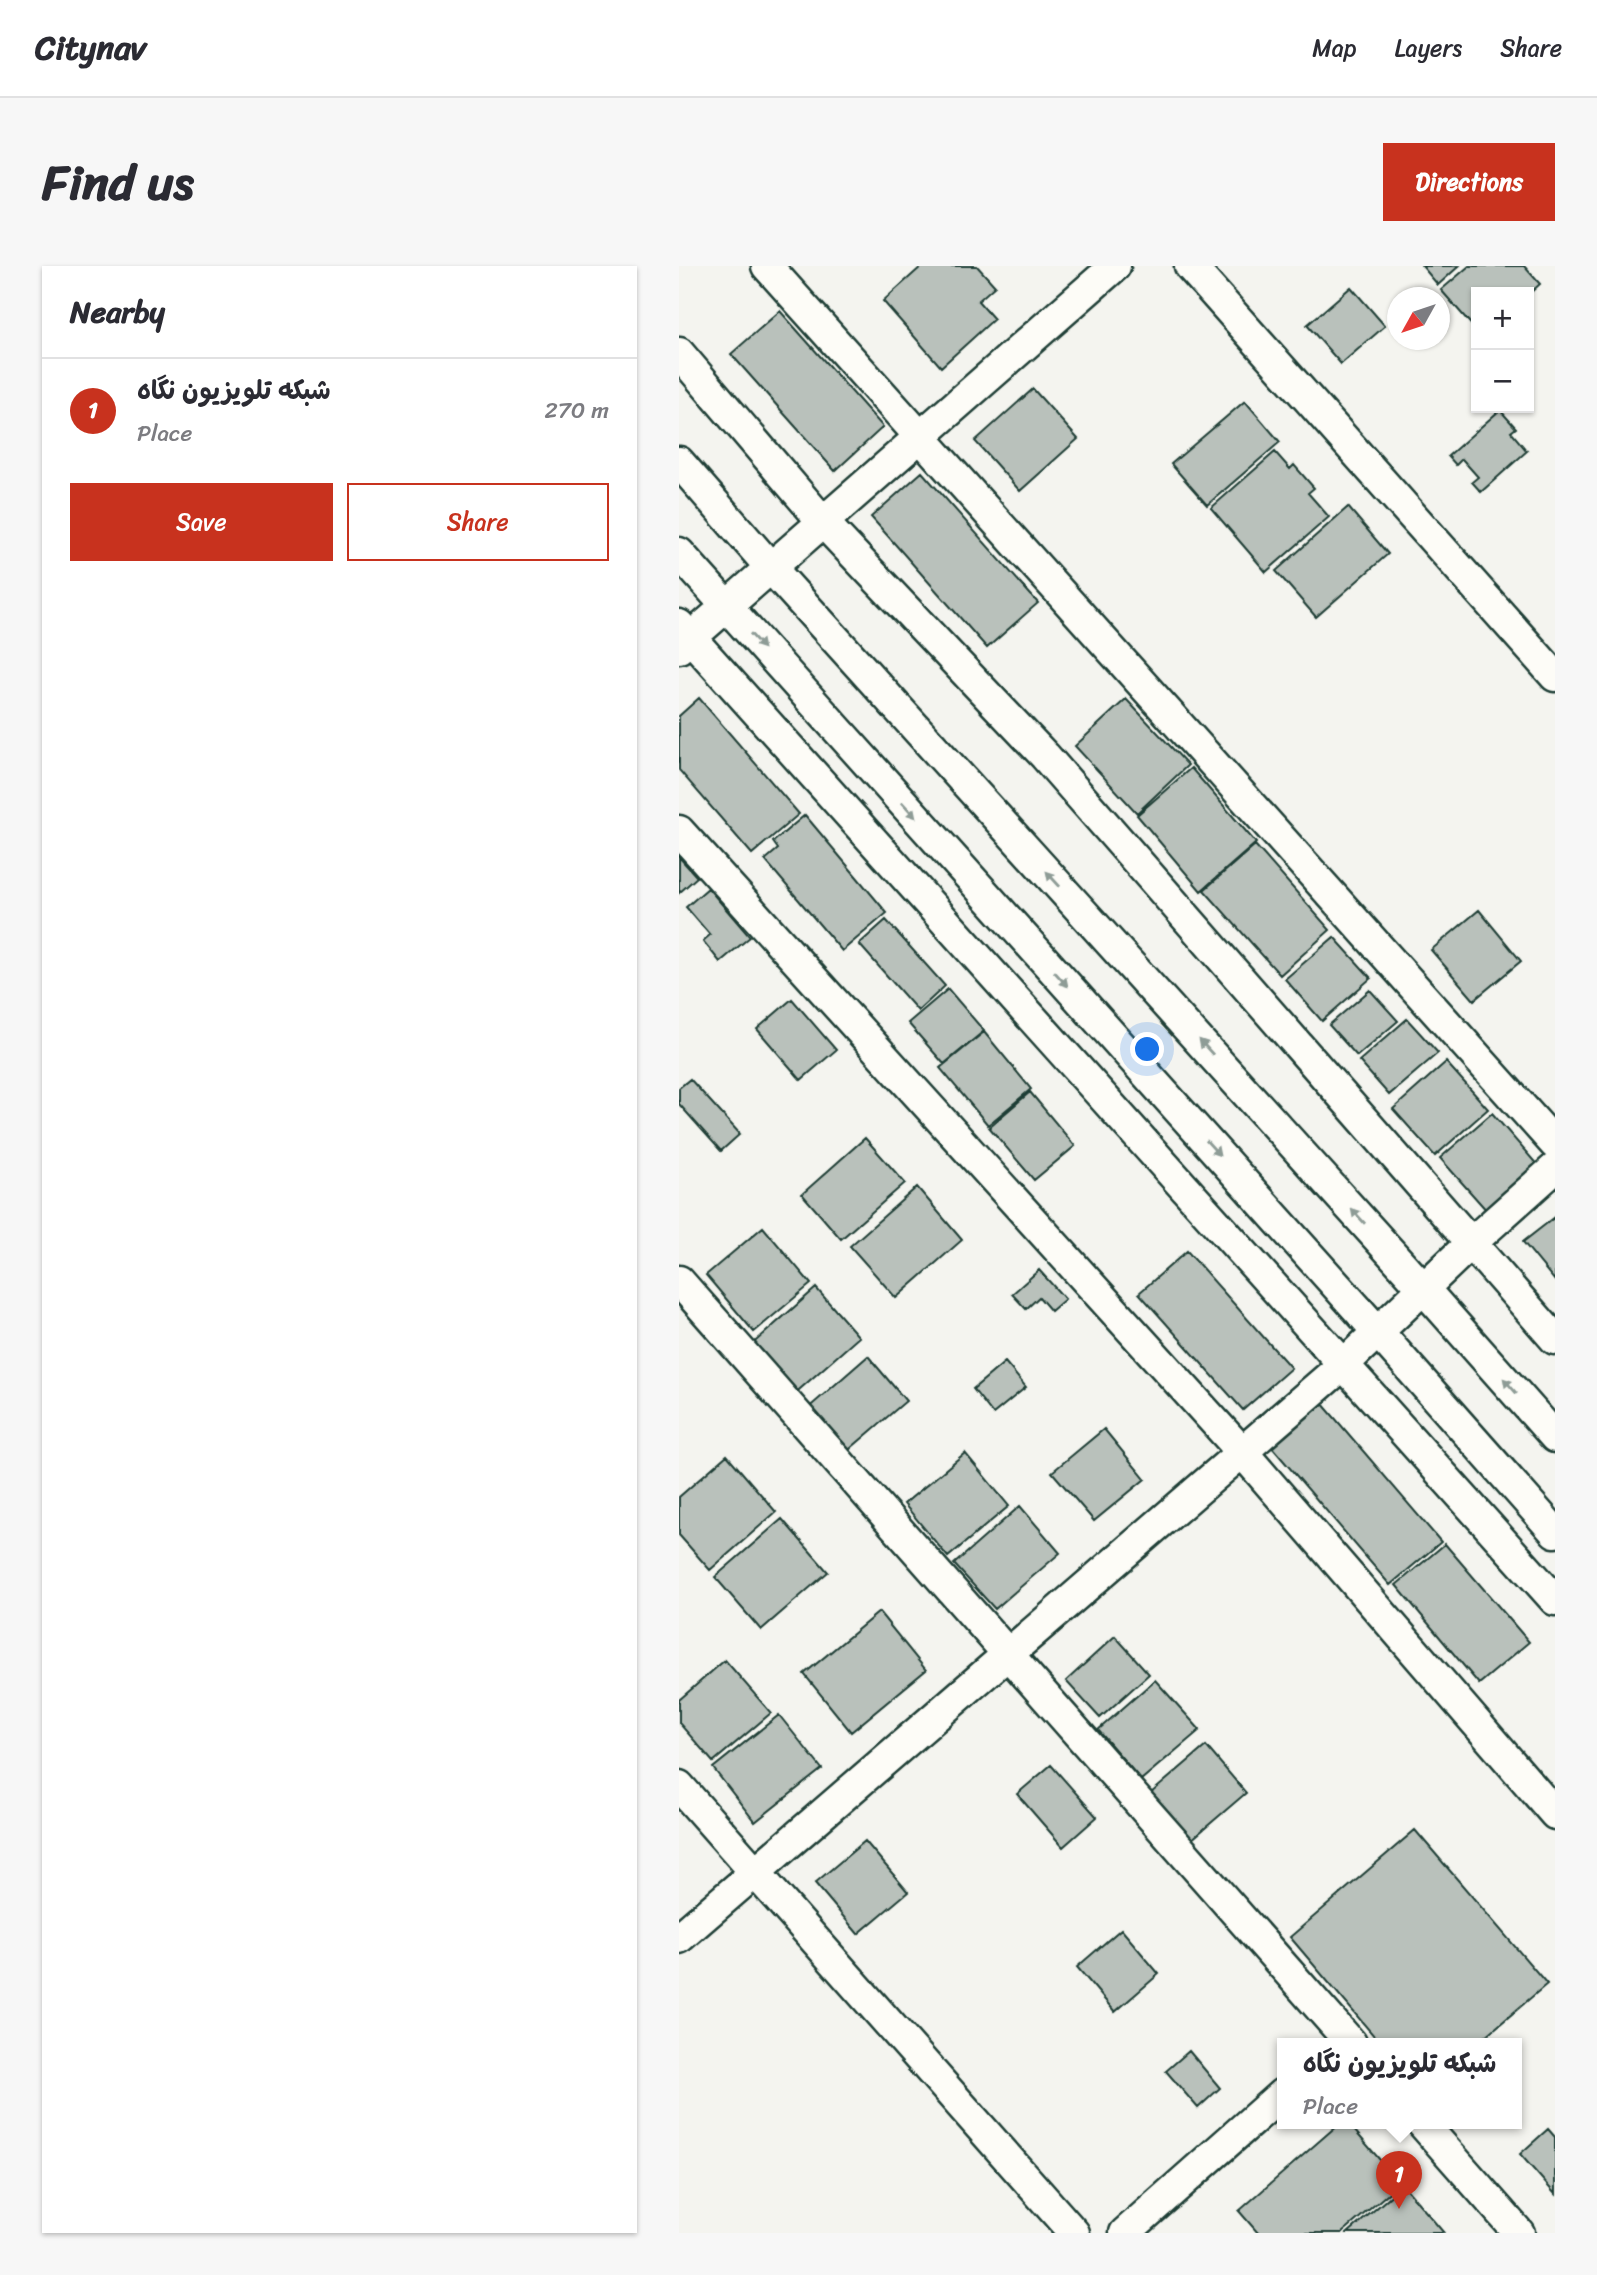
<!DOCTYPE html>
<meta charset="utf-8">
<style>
:root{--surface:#fff;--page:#f7f7f7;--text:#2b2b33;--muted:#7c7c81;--line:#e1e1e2;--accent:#c8321e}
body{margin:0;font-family:Sriracha,"Playpen Sans Arabic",sans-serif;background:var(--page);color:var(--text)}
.controls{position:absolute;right:21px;top:21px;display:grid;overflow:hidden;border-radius:0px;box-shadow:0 2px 5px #0004}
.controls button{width:63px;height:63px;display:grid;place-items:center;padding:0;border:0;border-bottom:2px solid var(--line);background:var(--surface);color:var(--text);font:35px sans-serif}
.compass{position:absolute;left:708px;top:21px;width:63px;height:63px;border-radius:50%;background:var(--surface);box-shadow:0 2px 5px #0004;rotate:230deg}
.you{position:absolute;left:469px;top:784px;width:24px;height:24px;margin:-18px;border:5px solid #fff;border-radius:50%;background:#1a73e8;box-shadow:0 0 0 10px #1a73e833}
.badge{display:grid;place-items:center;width:46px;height:46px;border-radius:50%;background:var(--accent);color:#fff;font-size:23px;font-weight:700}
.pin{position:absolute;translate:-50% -58px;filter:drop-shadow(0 2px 4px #0008)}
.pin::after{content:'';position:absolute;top:37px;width:24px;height:21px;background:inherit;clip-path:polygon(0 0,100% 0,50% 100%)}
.popup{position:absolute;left:598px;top:1772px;width:245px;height:91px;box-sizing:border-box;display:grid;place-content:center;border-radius:0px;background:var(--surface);filter:drop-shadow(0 2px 5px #0005);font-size:23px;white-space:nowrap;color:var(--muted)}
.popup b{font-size:26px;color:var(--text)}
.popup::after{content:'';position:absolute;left:50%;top:100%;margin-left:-14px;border:14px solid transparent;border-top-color:var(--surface)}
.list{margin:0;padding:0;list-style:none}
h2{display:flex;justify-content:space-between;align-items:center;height:91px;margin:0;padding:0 28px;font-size:30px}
h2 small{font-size:23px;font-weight:400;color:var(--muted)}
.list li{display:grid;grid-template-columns:46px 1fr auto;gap:21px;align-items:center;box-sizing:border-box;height:105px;padding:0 28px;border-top:2px solid var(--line)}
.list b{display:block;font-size:26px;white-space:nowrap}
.list p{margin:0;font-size:23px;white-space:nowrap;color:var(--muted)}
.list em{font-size:23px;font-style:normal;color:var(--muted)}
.actions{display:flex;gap:14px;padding:21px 28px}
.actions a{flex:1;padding:16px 0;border:2px solid var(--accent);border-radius:0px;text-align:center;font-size:24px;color:var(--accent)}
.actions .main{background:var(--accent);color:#fff}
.map{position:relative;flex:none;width:876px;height:1967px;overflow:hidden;border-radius:0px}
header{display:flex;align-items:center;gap:42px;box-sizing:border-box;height:98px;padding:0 35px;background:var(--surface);border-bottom:2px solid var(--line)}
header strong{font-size:33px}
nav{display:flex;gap:38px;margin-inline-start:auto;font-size:24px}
.intro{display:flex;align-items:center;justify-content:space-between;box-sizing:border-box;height:168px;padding:0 42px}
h1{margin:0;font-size:49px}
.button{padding:18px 32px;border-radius:0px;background:var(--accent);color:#fff;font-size:24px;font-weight:700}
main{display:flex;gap:42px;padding:0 42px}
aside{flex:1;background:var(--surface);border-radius:0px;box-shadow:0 2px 5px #0004}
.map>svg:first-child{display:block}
</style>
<header>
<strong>Citynav</strong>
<nav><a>Map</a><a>Layers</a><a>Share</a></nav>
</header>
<div class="intro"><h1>Find us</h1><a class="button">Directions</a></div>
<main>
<aside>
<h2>Nearby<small></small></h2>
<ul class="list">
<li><span class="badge">1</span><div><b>شبکه تلویزیون نگاه</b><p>Place</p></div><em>270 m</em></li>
</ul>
<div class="actions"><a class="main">Save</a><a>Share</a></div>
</aside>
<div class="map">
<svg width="876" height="1967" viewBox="0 0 876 1967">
<rect width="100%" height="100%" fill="#f4f4ef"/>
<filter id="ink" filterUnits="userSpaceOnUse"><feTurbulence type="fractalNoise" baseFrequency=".0143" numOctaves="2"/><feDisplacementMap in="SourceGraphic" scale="14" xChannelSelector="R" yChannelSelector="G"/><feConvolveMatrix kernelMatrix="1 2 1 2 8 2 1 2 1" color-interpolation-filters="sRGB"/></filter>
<g filter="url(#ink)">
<path fill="#b9c1bb" stroke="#1f3d34" stroke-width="2" d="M243,0H298L316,20L299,35L315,53L262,101L204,35Z
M743,0H780L759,19Z
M790,0H845L861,18L850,28V26H797V64L762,24Z
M672,21L706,60L662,98L628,59Z
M101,45L204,161L156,205L52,88Z
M354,123L399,173L341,225L296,175Z
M566,135L601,176L528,239L492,198Z
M821,144L837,162L832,166L848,185L802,226L793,216L799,211L783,193L777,199L769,190Z
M596,186L611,203L615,199L635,222L629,227L650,251L587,306L532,242Z
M243,206L359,337L308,382L192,251Z
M669,241L709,288L637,351L597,305Z
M20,432L120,548L73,588L0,504V450Z
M447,433L509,499L458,547L396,480Z
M512,502L577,577L522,625L458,549Z
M126,549L208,647L163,685L86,594L99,583L94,576Z
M576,579L651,664L601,709L525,624Z
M0,591L18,611L0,627Z
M29,622L71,671L41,696L24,675L31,669L7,641Z
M800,644L842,695L795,734L752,684Z
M207,654L266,720L239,745L180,678Z
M655,671L692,712L643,755L606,713Z
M269,723L305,765L265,798L229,757Z
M691,724L719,755L678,790L650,759Z
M113,733L157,784L122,814L78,763Z
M728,753L759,787L710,829L680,795Z
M305,766L352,823L309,859L261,802Z
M767,796L809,843L756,890L714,843Z
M11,813L61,868L42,885L0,838V822Z
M351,826L396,880L355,914L310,861Z
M813,847L860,901L809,946L761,892Z
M186,872L226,917L162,973L123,928Z
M238,921L283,974L217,1032L171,980Z
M876,951V1015L844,976Z
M84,961L132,1018L75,1066L27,1009Z
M508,985L612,1102L564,1144L460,1027Z
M360,1004L386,1033L372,1045L360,1031L347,1043L333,1028Z
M137,1022L180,1071L113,1130L70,1081Z
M189,1090L227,1135L165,1188L127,1144Z
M326,1096L347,1121L314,1148L294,1123Z
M643,1137L762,1276L711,1319L592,1180Z
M425,1163L466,1213L415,1255L373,1206Z
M286,1187L330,1240L269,1291L225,1238Z
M48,1189L97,1246L31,1304L0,1269V1231Z
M341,1240L381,1287L316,1343L275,1298Z
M103,1253L149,1306L82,1364L36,1311Z
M766,1278L850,1376L800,1418L717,1319Z
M200,1346L247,1404L172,1466L125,1408Z
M436,1370L470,1408L421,1452L387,1415Z
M46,1394L92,1447L34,1496L0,1457V1434Z
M476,1414L521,1464L462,1514L419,1464Z
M100,1449L143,1503L76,1556L34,1502Z
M527,1480L567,1527L512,1574L472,1527Z
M372,1499L418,1551L384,1581L338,1528Z
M736,1564L868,1718L799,1777H701L611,1671Z
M186,1575L229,1626L179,1668L136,1617Z
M442,1663L480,1708L436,1746L398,1701Z
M510,1785L541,1822L519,1842L487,1805Z
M661,1857H669L721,1917L663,1967H579L560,1945Z
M869,1863L876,1871V1928L841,1888Z
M724,1919L765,1967H669Z"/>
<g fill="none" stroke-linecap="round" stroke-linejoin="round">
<defs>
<path id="minor" d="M88,0L876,878
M511,0L876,410
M0,87L144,256L366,490L876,1073
M0,196L92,302L744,1022L876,1171
M0,287L699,1066L876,1266
M0,359L876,1334
M0,382L436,0
M0,565L564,1187L876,1548
M0,1015L672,1777
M0,1520L395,1967
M0,1672L665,1098L792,977L876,902
M743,1857L840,1967
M446,1967L603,1828"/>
</defs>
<use href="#minor" stroke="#1f3d34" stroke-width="35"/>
<use href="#minor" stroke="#fdfcf7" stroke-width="30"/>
</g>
<defs><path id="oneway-solid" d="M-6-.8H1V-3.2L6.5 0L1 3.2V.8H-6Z" transform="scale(1.75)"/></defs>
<g fill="#8e9c96">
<use href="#oneway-solid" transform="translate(78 375) rotate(48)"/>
<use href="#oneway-solid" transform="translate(230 544) rotate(48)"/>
<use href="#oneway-solid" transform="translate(374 613) rotate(-132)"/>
<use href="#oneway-solid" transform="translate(382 713) rotate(48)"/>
<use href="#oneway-solid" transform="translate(527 781) rotate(-132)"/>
<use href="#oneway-solid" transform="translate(534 882) rotate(48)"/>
<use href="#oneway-solid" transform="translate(679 950) rotate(-132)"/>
<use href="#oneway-solid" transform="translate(831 1120) rotate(-131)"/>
</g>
</g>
</svg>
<div class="controls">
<button>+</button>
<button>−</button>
</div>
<svg class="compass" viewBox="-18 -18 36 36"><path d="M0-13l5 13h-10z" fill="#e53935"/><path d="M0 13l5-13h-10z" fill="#7c7c81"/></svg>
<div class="you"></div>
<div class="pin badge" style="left:720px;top:1943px">1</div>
<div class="popup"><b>شبکه تلویزیون نگاه</b>Place</div>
</div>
</main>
